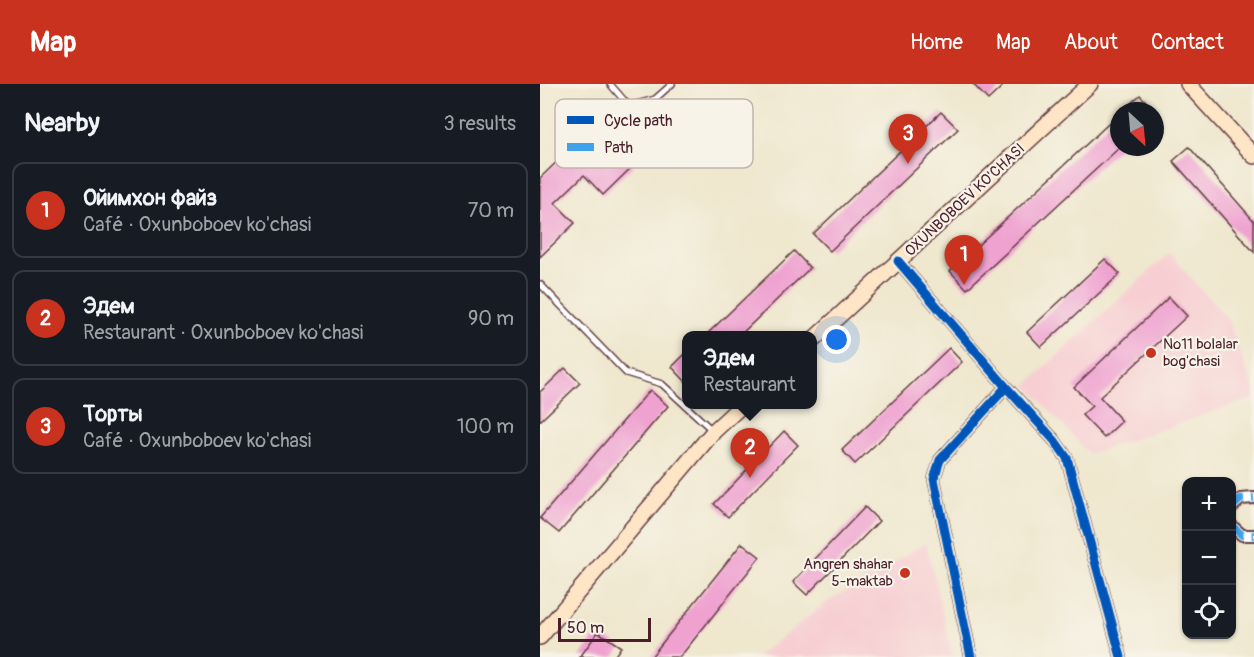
<!DOCTYPE html>
<meta charset="utf-8">
<style>
:root{--surface:#171b24;--page:#20242c;--text:#f1f3f6;--muted:#9ea1a6;--line:#363941;--accent:#c8321e}
body{margin:0;font-family:Pangolin,sans-serif;background:var(--page);color:var(--text)}
.controls{position:absolute;right:18px;bottom:18px;display:grid;overflow:hidden;border-radius:12px;box-shadow:0 2px 4px #0004}
.controls button{width:54px;height:54px;display:grid;place-items:center;padding:0;border:0;border-bottom:2px solid var(--line);background:var(--surface);color:var(--text);font:30px sans-serif}
.compass{position:absolute;left:570px;top:18px;width:54px;height:54px;border-radius:50%;background:var(--surface);box-shadow:0 2px 4px #0004;rotate:154deg}
.scale{position:absolute;left:18px;bottom:15px;width:93px;box-sizing:border-box;padding-left:6px;border:3px solid #4a1f2b;border-top:0;font-size:16px;line-height:21px;white-space:nowrap;color:#4a1f2b;-webkit-text-stroke:4px #f7f3e8;paint-order:stroke}
.you{position:absolute;left:297px;top:256px;width:21px;height:21px;margin:-15px;border:4px solid #fff;border-radius:50%;background:#1a73e8;box-shadow:0 0 0 9px #1a73e833}
.badge{display:grid;place-items:center;width:39px;height:39px;border-radius:50%;background:var(--accent);color:#fff;font-size:20px;font-weight:700}
.pin{position:absolute;translate:-50% -50px;filter:drop-shadow(0 2px 3px #0008)}
.pin::after{content:'';position:absolute;top:32px;width:21px;height:18px;background:inherit;clip-path:polygon(0 0,100% 0,50% 100%)}
.popup{position:absolute;left:142px;top:247px;width:135px;height:78px;box-sizing:border-box;display:grid;place-content:center;border-radius:12px;background:var(--surface);filter:drop-shadow(0 2px 4px #0005);font-size:20px;white-space:nowrap;color:var(--muted)}
.popup b{font-size:22px;color:var(--text)}
.popup::after{content:'';position:absolute;left:50%;top:100%;margin-left:-12px;border:12px solid transparent;border-top-color:var(--surface)}
.list{margin:0;padding:0;list-style:none}
h2{display:flex;justify-content:space-between;align-items:center;height:78px;margin:0;padding:0 24px;font-size:26px}
h2 small{font-size:20px;font-weight:400;color:var(--muted)}
.list li{display:grid;grid-template-columns:39px 1fr auto;gap:18px;align-items:center;box-sizing:border-box;height:96px;margin:0 12px 12px;padding:0 12px;border:2px solid var(--line);border-radius:12px}
.list b{display:block;font-size:22px;white-space:nowrap}
.list p{margin:0;font-size:20px;white-space:nowrap;color:var(--muted)}
.list em{font-size:20px;font-style:normal;color:var(--muted)}
.icon{flex:none;width:33px;height:33px;fill:none;stroke:currentColor;stroke-width:2;stroke-linecap:round;stroke-linejoin:round}
.map{position:relative;flex:none;width:714px;height:573px;overflow:hidden}
header{display:flex;align-items:center;gap:36px;box-sizing:border-box;height:84px;padding:0 30px;background:var(--accent);color:#fff}
header strong{font-size:28px}
nav{display:flex;gap:33px;margin-inline-start:auto;font-size:21px}
main{display:flex}
aside{flex:1;background:var(--surface)}
.map>svg:first-child{display:block}
</style>
<header>
<strong>Map</strong>
<nav><a>Home</a><a>Map</a><a>About</a><a>Contact</a></nav>
</header>
<main>
<aside>
<h2>Nearby<small>3 results</small></h2>
<ul class="list">
<li><span class="badge">1</span><div><b>Ойимхон файз</b><p>Café · Oxunboboev ko'chasi</p></div><em>70 m</em></li>
<li><span class="badge">2</span><div><b>Эдем</b><p>Restaurant · Oxunboboev ko'chasi</p></div><em>90 m</em></li>
<li><span class="badge">3</span><div><b>Торты</b><p>Café · Oxunboboev ko'chasi</p></div><em>100 m</em></li>
</ul>
</aside>
<div class="map">
<svg width="714" height="573" viewBox="0 0 714 573">
<rect width="100%" height="100%" fill="#f7f3e8"/>
<filter id="ink" filterUnits="userSpaceOnUse"><feTurbulence type="fractalNoise" baseFrequency=".0167" numOctaves="2"/><feDisplacementMap in="SourceGraphic" scale="12" xChannelSelector="R" yChannelSelector="G"/><feConvolveMatrix kernelMatrix="1 2 1 2 8 2 1 2 1" color-interpolation-filters="sRGB"/></filter>
<filter id="wash" filterUnits="userSpaceOnUse"><feTurbulence type="fractalNoise" baseFrequency=".008" numOctaves="4" result="noise"/><feDisplacementMap in="SourceGraphic" scale="24" xChannelSelector="R" yChannelSelector="G"/><feGaussianBlur stdDeviation="1.35" result="paint"/><feColorMatrix in="noise" values="0 0 0 0 0 0 0 0 0 0 0 0 0 0 0 0 0 1.4 0 .05"/><feComposite in="paint" operator="in"/></filter>
<g filter="url(#wash)">
<rect width="100%" height="100%" fill="#efe7ce"/>
<path fill="#f7cfd2" d="M629,169L688,236L714,306V314L549,370L486,301Z
M386,459L413,573H217L287,518Z"/>
<g id="blocks">
<path fill="#efa2d0" d="M433,0H465L448,16Z
M600,11L615,27H582Z
M401,28L418,45L290,167L273,150Z
M579,30V64L427,205L410,187Z
M60,36L99,76L63,111L44,91L15,119L35,139L0,173V94Z
M649,63L714,137V168L633,77Z
M254,167L270,184L199,252H165Z
M565,175L580,190L501,263L487,248Z
M629,213L647,232L560,313L582,337L564,354L542,331L552,322L534,303Z
M409,264L422,278L315,380L302,366Z
M147,268V299L132,283Z
M25,284L40,299L0,337V308Z
M110,306L128,322L19,449L0,434Z
M244,347L258,361L188,433L174,420Z
M325,423L339,437L267,511L253,498Z
M202,459L220,473L140,573H111Z
M58,548L81,563L74,573H40Z"/>
</g>
</g>
<g filter="url(#ink)">
<use href="#blocks" fill-opacity="0" stroke="#633d43" stroke-width="1.5"/>
<g fill="none" stroke-linecap="round" stroke-linejoin="round">
<defs>
<path id="service" d="M70,0L89,22L115,15L132,0
M0,200L86,289L122,300L172,346"/>
<path id="minor" d="M358,177L466,303L515,357L527,374L581,573
M692,423L701,415L714,414
M692,442L702,451H714
M431,573L394,395L400,376L466,303"/>
<path id="secondary" d="M648,0L714,72
M273,256L550,0
M0,553L174,347L203,320"/>
</defs>
<use href="#service" stroke="#633d43" stroke-width="8"/>
<use href="#minor" stroke="#633d43" stroke-width="14"/>
<use href="#secondary" stroke="#633d43" stroke-width="18"/>
<use href="#service" stroke="#fff" stroke-width="5"/>
<use href="#minor" stroke="#fff" stroke-width="10"/>
<use href="#secondary" stroke="#fee5c5" stroke-width="15"/>
<path stroke="#40a2eb" stroke-width="8" stroke-dasharray="15 8" stroke-linecap="butt" d="M692,423L701,415L714,414
M692,442L702,451H714"/>
<defs>
<path id="cycleway" d="M358,177L466,303L515,357L527,374L581,573
M431,573L394,395L400,376L466,303"/>
</defs>
<use href="#cycleway" stroke="#f7f3e8" stroke-width="13"/>
<use href="#cycleway" stroke="#0057b8" stroke-width="9"/>
</g>
</g>
<g fill="#c8321e" stroke="#f7f3e8" stroke-width="2">
<circle cx="611" cy="269" r="6"/>
<circle cx="365" cy="489" r="6"/>
</g>
<g text-anchor="middle" dominant-baseline="central" stroke-width="4.5" stroke-linejoin="round" paint-order="stroke">
<g font-size="15" fill="#4a1f2b" stroke="#f7f3e8">
<text transform="translate(425 116) rotate(-43)">OXUNBOBOEV KO'CHASI</text>
</g>
<g font-size="15" fill="#4a1f2b" stroke="#f7f3e8" text-anchor="start">
<text x="623" y="260">№11 bolalar<tspan x="623" dy="17">bog'chasi</tspan></text>
<text x="353" y="480" text-anchor="end">Angren shahar<tspan x="353" dy="17">5-maktab</tspan></text>
</g>
</g>
<rect x="15" y="15" width="198" height="69" rx="9" fill="#f7f3e8" stroke="#c3b3af" stroke-width="1.5"/>
<rect x="27" y="32" width="27" height="8" fill="#0057b8"/>
<rect x="27" y="59" width="27" height="8" fill="#40a2eb"/>
<g font-size="16" fill="#4a1f2b">
<text x="64" y="42">Cycle path</text>
<text x="64" y="69">Path</text>
</g>
</svg>
<div class="controls">
<button>+</button>
<button>−</button>
<button><svg class="icon" aria-label="locate" viewBox="0 0 24 24"><circle cx="12" cy="12" r="6"/><path d="M12 2v4M12 18v4M2 12h4M18 12h4"/></svg></button>
</div>
<svg class="compass" viewBox="-18 -18 36 36"><path d="M0-13l5 13h-10z" fill="#e53935"/><path d="M0 13l5-13h-10z" fill="#9ea1a6"/></svg>
<div class="scale">50 m</div>
<div class="you"></div>
<div class="pin badge" style="left:424px;top:201px">1</div>
<div class="pin badge" style="left:210px;top:394px">2</div>
<div class="popup"><b>Эдем</b>Restaurant</div>
<div class="pin badge" style="left:368px;top:80px">3</div>
</div>
</main>
